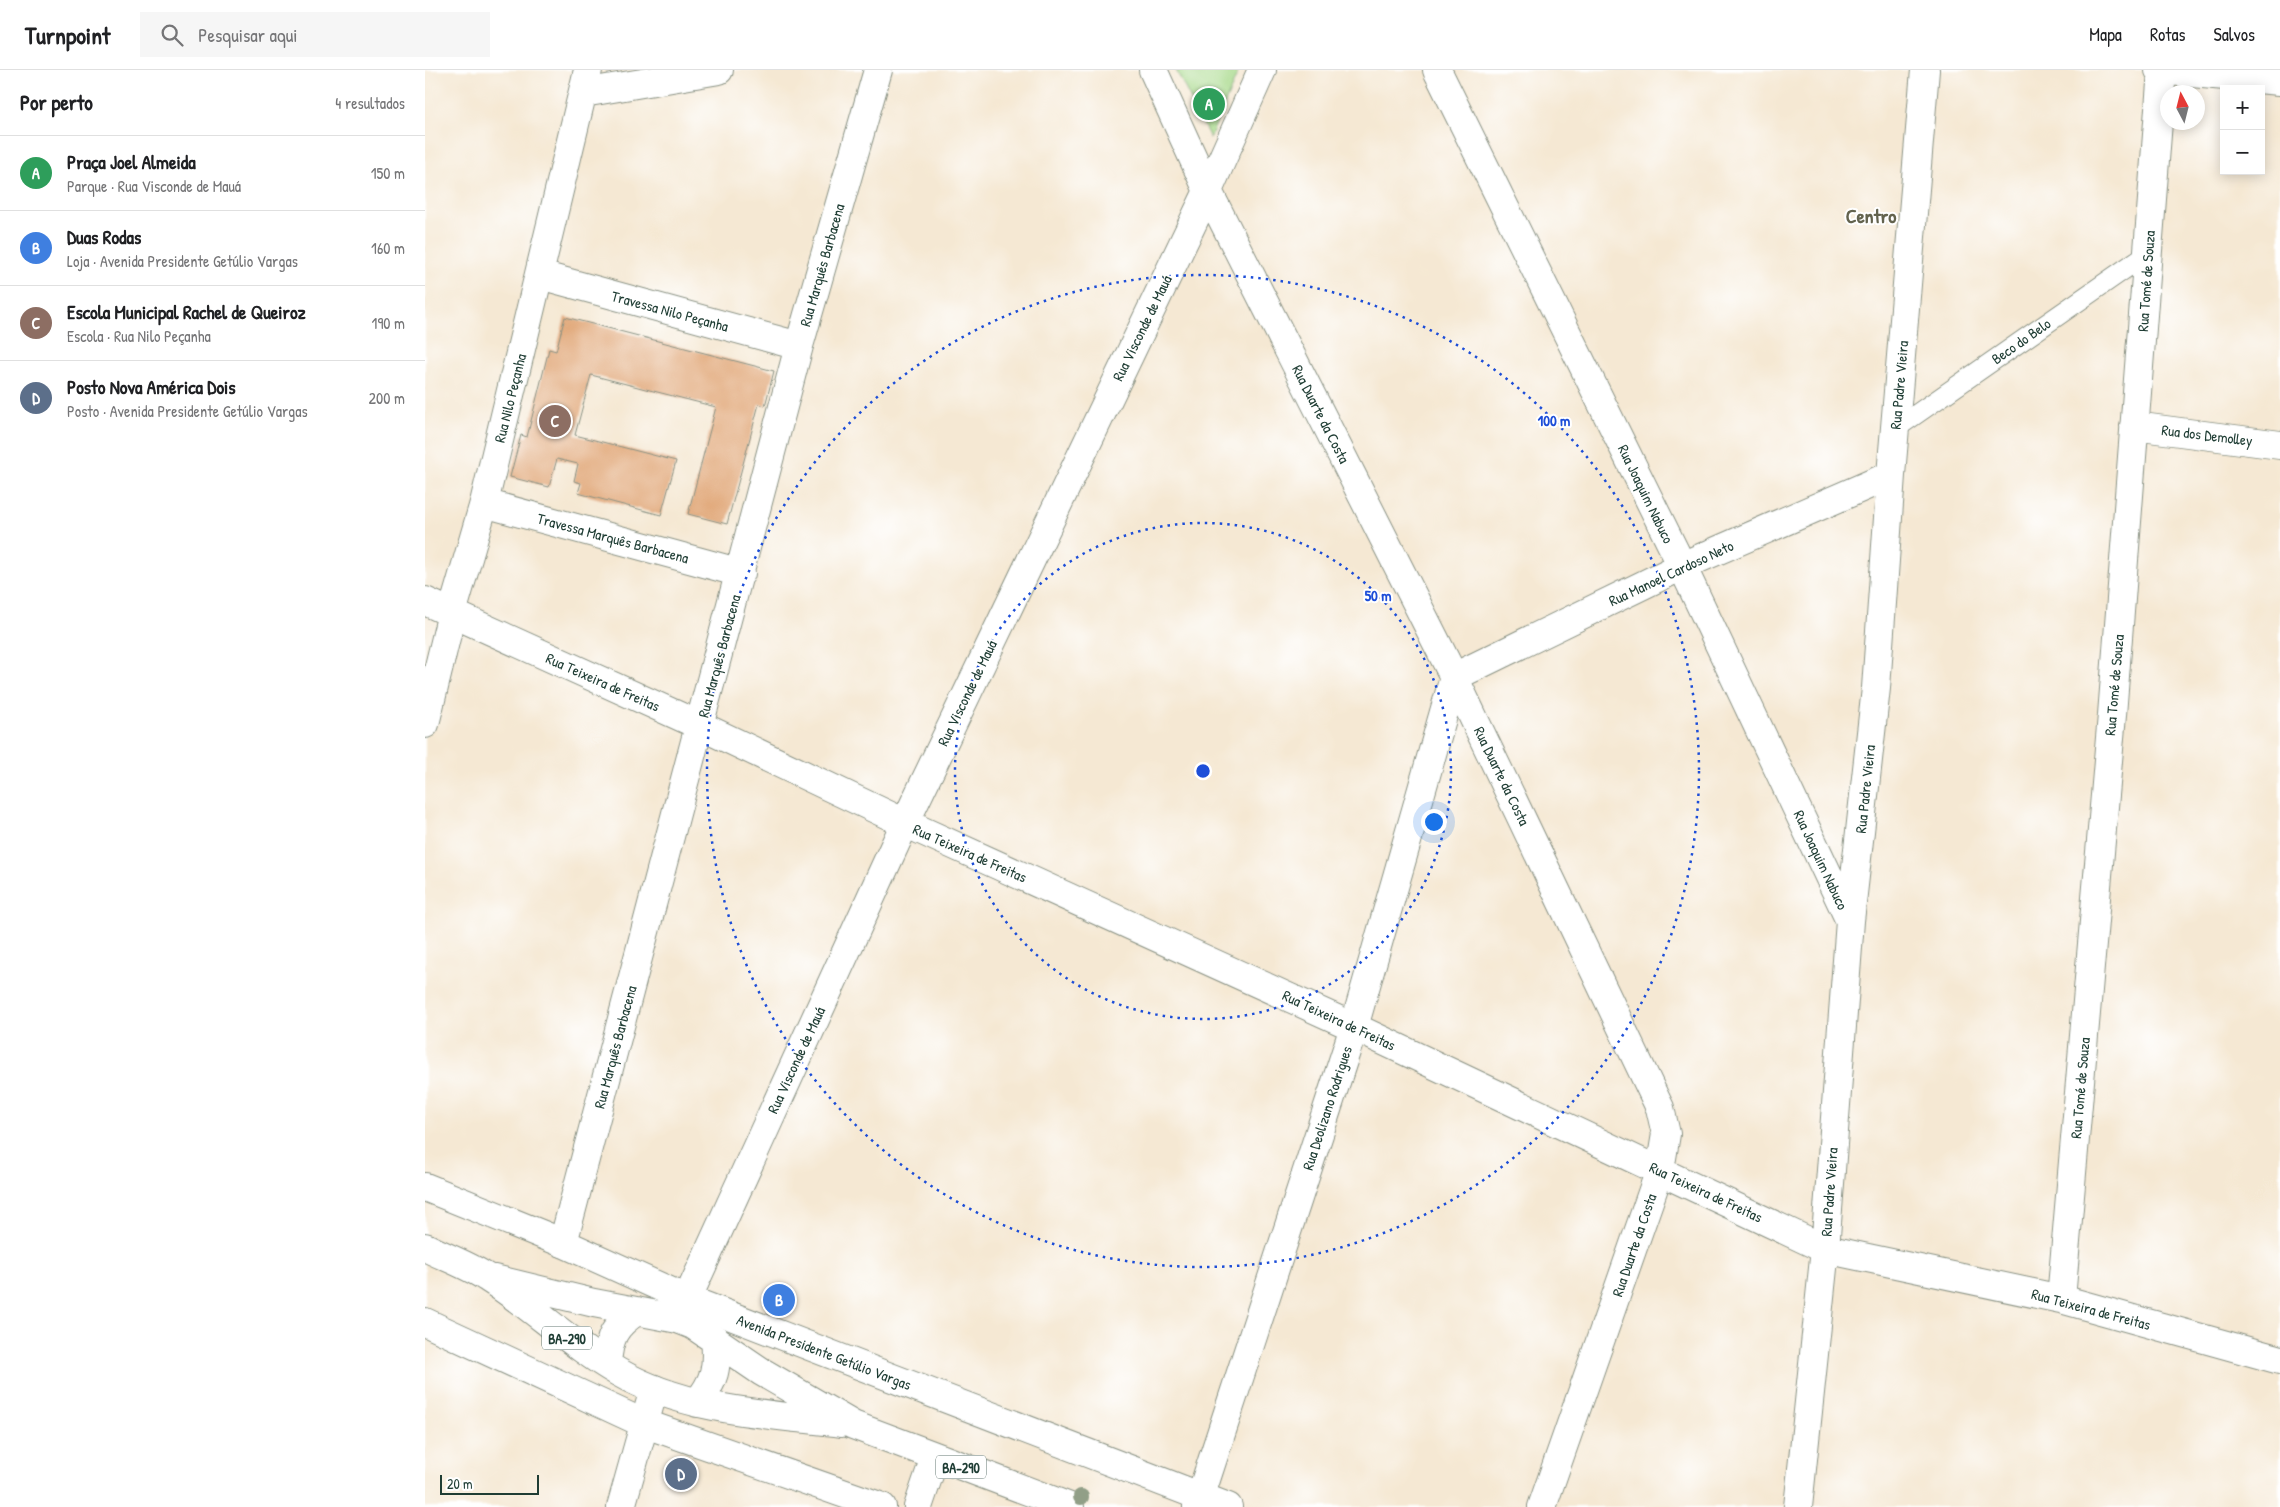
<!DOCTYPE html>
<html lang="pt">
<meta charset="utf-8">
<style>
:root{--surface:#fff;--page:#f6f6f6;--text:#202124;--muted:#757577;--line:#e0e0e0;--accent:#7c3aed}
body{margin:0;font-family:"Patrick Hand",sans-serif;background:var(--page);color:var(--text)}
.controls{position:absolute;right:15px;top:15px;display:grid;overflow:hidden;border-radius:0px;box-shadow:0 2px 12px #0003}
.controls button{width:45px;height:45px;display:grid;place-items:center;padding:0;border:0;border-bottom:1px solid var(--line);background:var(--surface);color:var(--text);font:25px sans-serif}
.compass{position:absolute;left:1735px;top:15px;width:45px;height:45px;border-radius:50%;background:var(--surface);box-shadow:0 2px 12px #0003;rotate:353deg}
.scale{position:absolute;left:15px;bottom:12px;width:99px;box-sizing:border-box;padding-left:5px;border:2px solid #1f3d34;border-top:0;font-size:14px;line-height:18px;white-space:nowrap;color:#1f3d34;-webkit-text-stroke:4px #fff;paint-order:stroke}
.you{position:absolute;left:1008px;top:751px;width:18px;height:18px;margin:-12px;border:4px solid #fff;border-radius:50%;background:#1a73e8;box-shadow:0 0 0 8px #1a73e833}
.badge{display:grid;place-items:center;width:32px;height:32px;border-radius:50%;background:var(--accent);color:#fff;font-size:16px;font-weight:700}
.pin{position:absolute;translate:-50% -50%;border:2px solid #fff;box-shadow:0 1px 5px #0006}
.list{margin:0;padding:0;list-style:none}
h2{display:flex;justify-content:space-between;align-items:center;height:65px;margin:0;padding:0 20px;font-size:21px}
h2 small{font-size:16px;font-weight:400;color:var(--muted)}
.list li{display:grid;grid-template-columns:32px 1fr auto;gap:15px;align-items:center;box-sizing:border-box;height:75px;padding:0 20px;border-top:1px solid var(--line)}
.list b{display:block;font-size:19px;white-space:nowrap}
.list p{margin:0;font-size:16px;white-space:nowrap;color:var(--muted)}
.list em{font-size:16px;font-style:normal;color:var(--muted)}
.icon{flex:none;width:28px;height:28px;fill:none;stroke:currentColor;stroke-width:2;stroke-linecap:round;stroke-linejoin:round}
.map{position:relative;flex:none;width:1855px;height:1437px;overflow:hidden}
header{display:flex;align-items:center;gap:30px;box-sizing:border-box;height:70px;padding:0 25px;background:var(--surface);border-bottom:1px solid var(--line)}
header strong{font-size:24px}
nav{display:flex;gap:28px;margin-inline-start:auto;font-size:18px}
.search{width:350px;height:45px;background:var(--page);display:flex;align-items:center;gap:12px;box-sizing:border-box;padding:0 18px;border-radius:0px;color:var(--muted);font-size:19px}
main{display:flex}
aside{flex:1;background:var(--surface)}
.map>svg:first-child{display:block}
</style>
<header>
<strong>Turnpoint</strong>
<div class="search"><svg class="icon" aria-label="search" viewBox="0 0 24 24"><circle cx="10" cy="10" r="6"/><path d="M15 15l6 6"/></svg>Pesquisar aqui</div>
<nav><a>Mapa</a><a>Rotas</a><a>Salvos</a></nav>
</header>
<main>
<aside>
<h2>Por perto<small>4 resultados</small></h2>
<ul class="list">
<li><span class="badge" style="background:#2e9e5b">A</span><div><b>Praça Joel Almeida</b><p>Parque · Rua Visconde de Mauá</p></div><em>150 m</em></li>
<li><span class="badge" style="background:#3f7fe0">B</span><div><b>Duas Rodas</b><p>Loja · Avenida Presidente Getúlio Vargas</p></div><em>160 m</em></li>
<li><span class="badge" style="background:#8d6e63">C</span><div><b>Escola Municipal Rachel de Queiroz</b><p>Escola · Rua Nilo Peçanha</p></div><em>190 m</em></li>
<li><span class="badge" style="background:#5c6f8a">D</span><div><b>Posto Nova América Dois</b><p>Posto · Avenida Presidente Getúlio Vargas</p></div><em>200 m</em></li>
</ul>
</aside>
<div class="map">
<svg width="1855" height="1437" viewBox="0 0 1855 1437">
<rect width="100%" height="100%" fill="#fff"/>
<filter id="ink" filterUnits="userSpaceOnUse"><feTurbulence type="fractalNoise" baseFrequency=".02" numOctaves="2"/><feDisplacementMap in="SourceGraphic" scale="10" xChannelSelector="R" yChannelSelector="G"/><feConvolveMatrix kernelMatrix="1 2 1 2 8 2 1 2 1" color-interpolation-filters="sRGB"/></filter>
<filter id="wash" filterUnits="userSpaceOnUse"><feTurbulence type="fractalNoise" baseFrequency=".0096" numOctaves="4" result="noise"/><feDisplacementMap in="SourceGraphic" scale="20" xChannelSelector="R" yChannelSelector="G"/><feGaussianBlur stdDeviation="1.12" result="paint"/><feColorMatrix in="noise" values="0 0 0 0 0 0 0 0 0 0 0 0 0 0 0 0 0 1.4 0 .05"/><feComposite in="paint" operator="in"/></filter>
<g filter="url(#wash)">
<rect width="100%" height="100%" fill="#f5e8d3"/>
<path fill="#a5d887" stroke="#628a5e" d="M751,0H814L785,68Z"/>
<g id="blocks">
<path fill="#e2aa7d" d="M140,247L349,301L340,336L334,334L302,454L263,444L291,337L166,305L150,365L251,391L236,445L153,423L156,413L149,411L153,394L132,389L124,417L85,407L96,365L102,367L124,279L131,281Z"/>
</g>
</g>
<g filter="url(#ink)">
<use href="#blocks" fill-opacity="0" stroke="#8a9284" stroke-width="1"/>
<g fill="none" stroke-linecap="round" stroke-linejoin="round">
<defs>
<path id="service" d="M1470,359L1723,183"/>
<path id="minor" d="M728,0L783,121L1029,607L1235,1038L1241,1064L1235,1100L1117,1437
M1012,0L1257,496L1425,851
M1734,0L1855,11
M158,23L294,0
M115,205L374,276
M1709,356L1855,375
M59,433L316,503
M0,531L276,656L480,753L929,957L1400,1179L1636,1229L1855,1290
M0,654L27,543L59,433L163,0
M138,1173L374,276L453,0
M1636,1229L1687,645L1737,0
M253,1249L480,753L783,121L837,0
M196,1437L229,1319
M493,1437L510,1387
M772,1437L929,957L1029,607L1257,496L1466,405
M1373,1437L1400,1179L1425,851L1451,618L1466,405L1500,0"/>
<path id="tertiary" d="M0,1117L138,1173L262,1229L803,1437
M0,1252L218,1353L457,1437"/>
<path id="primary" d="M0,1177C20,1187 43,1195 61,1207C107,1236 146,1275 193,1302C261,1341 342,1344 417,1353
M61,1207L169,1233L253,1249L268,1255L337,1302L428,1355L645,1437
M182,1294C184,1267 189,1256 212,1241
M272,1333C290,1311 293,1297 290,1269"/>
</defs>
<use href="#service" stroke="#8a9284" stroke-width="21"/>
<use href="#minor" stroke="#8a9284" stroke-width="30"/>
<use href="#tertiary" stroke="#8a9284" stroke-width="30"/>
<use href="#primary" stroke="#8a9284" stroke-width="30"/>
<use href="#service" stroke="#fff" stroke-width="19"/>
<use href="#minor" stroke="#fff" stroke-width="28"/>
<use href="#tertiary" stroke="#fff" stroke-width="28"/>
<use href="#primary" stroke="#fff" stroke-width="28"/>
</g>
<circle fill="#919f87" cx="656" cy="1427" r="8"/>
</g>
<g fill="none" stroke="#1d4ed8" stroke-width="2.5" stroke-dasharray="2.5 5">
<circle cx="778" cy="701" r="248"/>
<circle cx="778" cy="701" r="496"/>
</g>
<g text-anchor="middle" dominant-baseline="central" stroke-width="4" stroke-linejoin="round" paint-order="stroke">
<g fill="#fff" stroke="#627771" stroke-width="1">
<rect x="117" y="1256.5" width="50" height="23" rx="4"/>
<rect x="511" y="1385.5" width="50" height="23" rx="4"/>
</g>
<g font-size="14" font-weight="bold" fill="#1f3d34">
<text x="142" y="1268">BA-290</text>
<text x="536" y="1397">BA-290</text>
</g>
<g font-size="15" fill="#1f3d34" stroke="#fff">
<text transform="translate(397 195) rotate(-74)">Rua Marquês Barbacena</text>
<text transform="translate(1721 211) rotate(-86)">Rua Tomé de Souza</text>
<text transform="translate(245 241) rotate(15)">Travessa Nilo Peçanha</text>
<text transform="translate(717 258) rotate(-64)">Rua Visconde de Mauá</text>
<text transform="translate(1596 271) rotate(-35)">Beco do Belo</text>
<text transform="translate(1474 315) rotate(-85)">Rua Padre Vieira</text>
<text transform="translate(85 328) rotate(-76)">Rua Nilo Peçanha</text>
<text transform="translate(896 344) rotate(63)">Rua Duarte da Costa</text>
<text transform="translate(1782 365) rotate(7)">Rua dos Demolley</text>
<text transform="translate(1221 424) rotate(64)">Rua Joaquim Nabuco</text>
<text transform="translate(188 468) rotate(15)">Travessa Marquês Barbacena</text>
<text transform="translate(1246 503) rotate(-25)">Rua Manoel Cardoso Neto</text>
<text transform="translate(294 586) rotate(-75)">Rua Marquês Barbacena</text>
<text transform="translate(178 612) rotate(24)">Rua Teixeira de Freitas</text>
<text transform="translate(1689 615) rotate(-85)">Rua Tomé de Souza</text>
<text transform="translate(542 623) rotate(-64)">Rua Visconde de Mauá</text>
<text transform="translate(1077 706) rotate(64)">Rua Duarte da Costa</text>
<text transform="translate(1440 719) rotate(-84)">Rua Padre Vieira</text>
<text transform="translate(545 783) rotate(24)">Rua Teixeira de Freitas</text>
<text transform="translate(1396 790) rotate(65)">Rua Joaquim Nabuco</text>
<text transform="translate(914 950) rotate(25)">Rua Teixeira de Freitas</text>
<text transform="translate(190 977) rotate(-75)">Rua Marquês Barbacena</text>
<text transform="translate(371 990) rotate(-65)">Rua Visconde de Mauá</text>
<text transform="translate(1655 1018) rotate(-85)">Rua Tomé de Souza</text>
<text transform="translate(902 1038) rotate(-72)">Rua Deolizano Rodrigues</text>
<text transform="translate(1281 1122) rotate(25)">Rua Teixeira de Freitas</text>
<text transform="translate(1404 1122) rotate(-86)">Rua Padre Vieira</text>
<text transform="translate(1209 1175) rotate(-71)">Rua Duarte da Costa</text>
<text transform="translate(1666 1239) rotate(15)">Rua Teixeira de Freitas</text>
<text transform="translate(399 1282) rotate(21)">Avenida Presidente Getúlio Vargas</text>
</g>
<g font-size="20" font-weight="bold" fill="#63634e" stroke="#fff">
<text x="1446" y="145">Centro</text>
</g>
</g>
<circle cx="778" cy="701" r="8" fill="#1d4ed8" stroke="#fff" stroke-width="2.5"/>
<g font-size="15" text-anchor="middle" font-weight="bold" fill="#1d4ed8" stroke="#fff" stroke-width="4" stroke-linejoin="round" paint-order="stroke">
<text x="1129" y="356">100 m</text>
<text x="953" y="531">50 m</text>
</g>
</svg>
<div class="controls">
<button>+</button>
<button>−</button>
</div>
<svg class="compass" viewBox="-18 -18 36 36"><path d="M0-13l5 13h-10z" fill="#e53935"/><path d="M0 13l5-13h-10z" fill="#757577"/></svg>
<div class="scale">20 m</div>
<div class="you"></div>
<div class="pin badge" style="left:784px;top:34px;background:#2e9e5b">A</div>
<div class="pin badge" style="left:354px;top:1230px;background:#3f7fe0">B</div>
<div class="pin badge" style="left:130px;top:351px;background:#8d6e63">C</div>
<div class="pin badge" style="left:256px;top:1404px;background:#5c6f8a">D</div>
</div>
</main>
